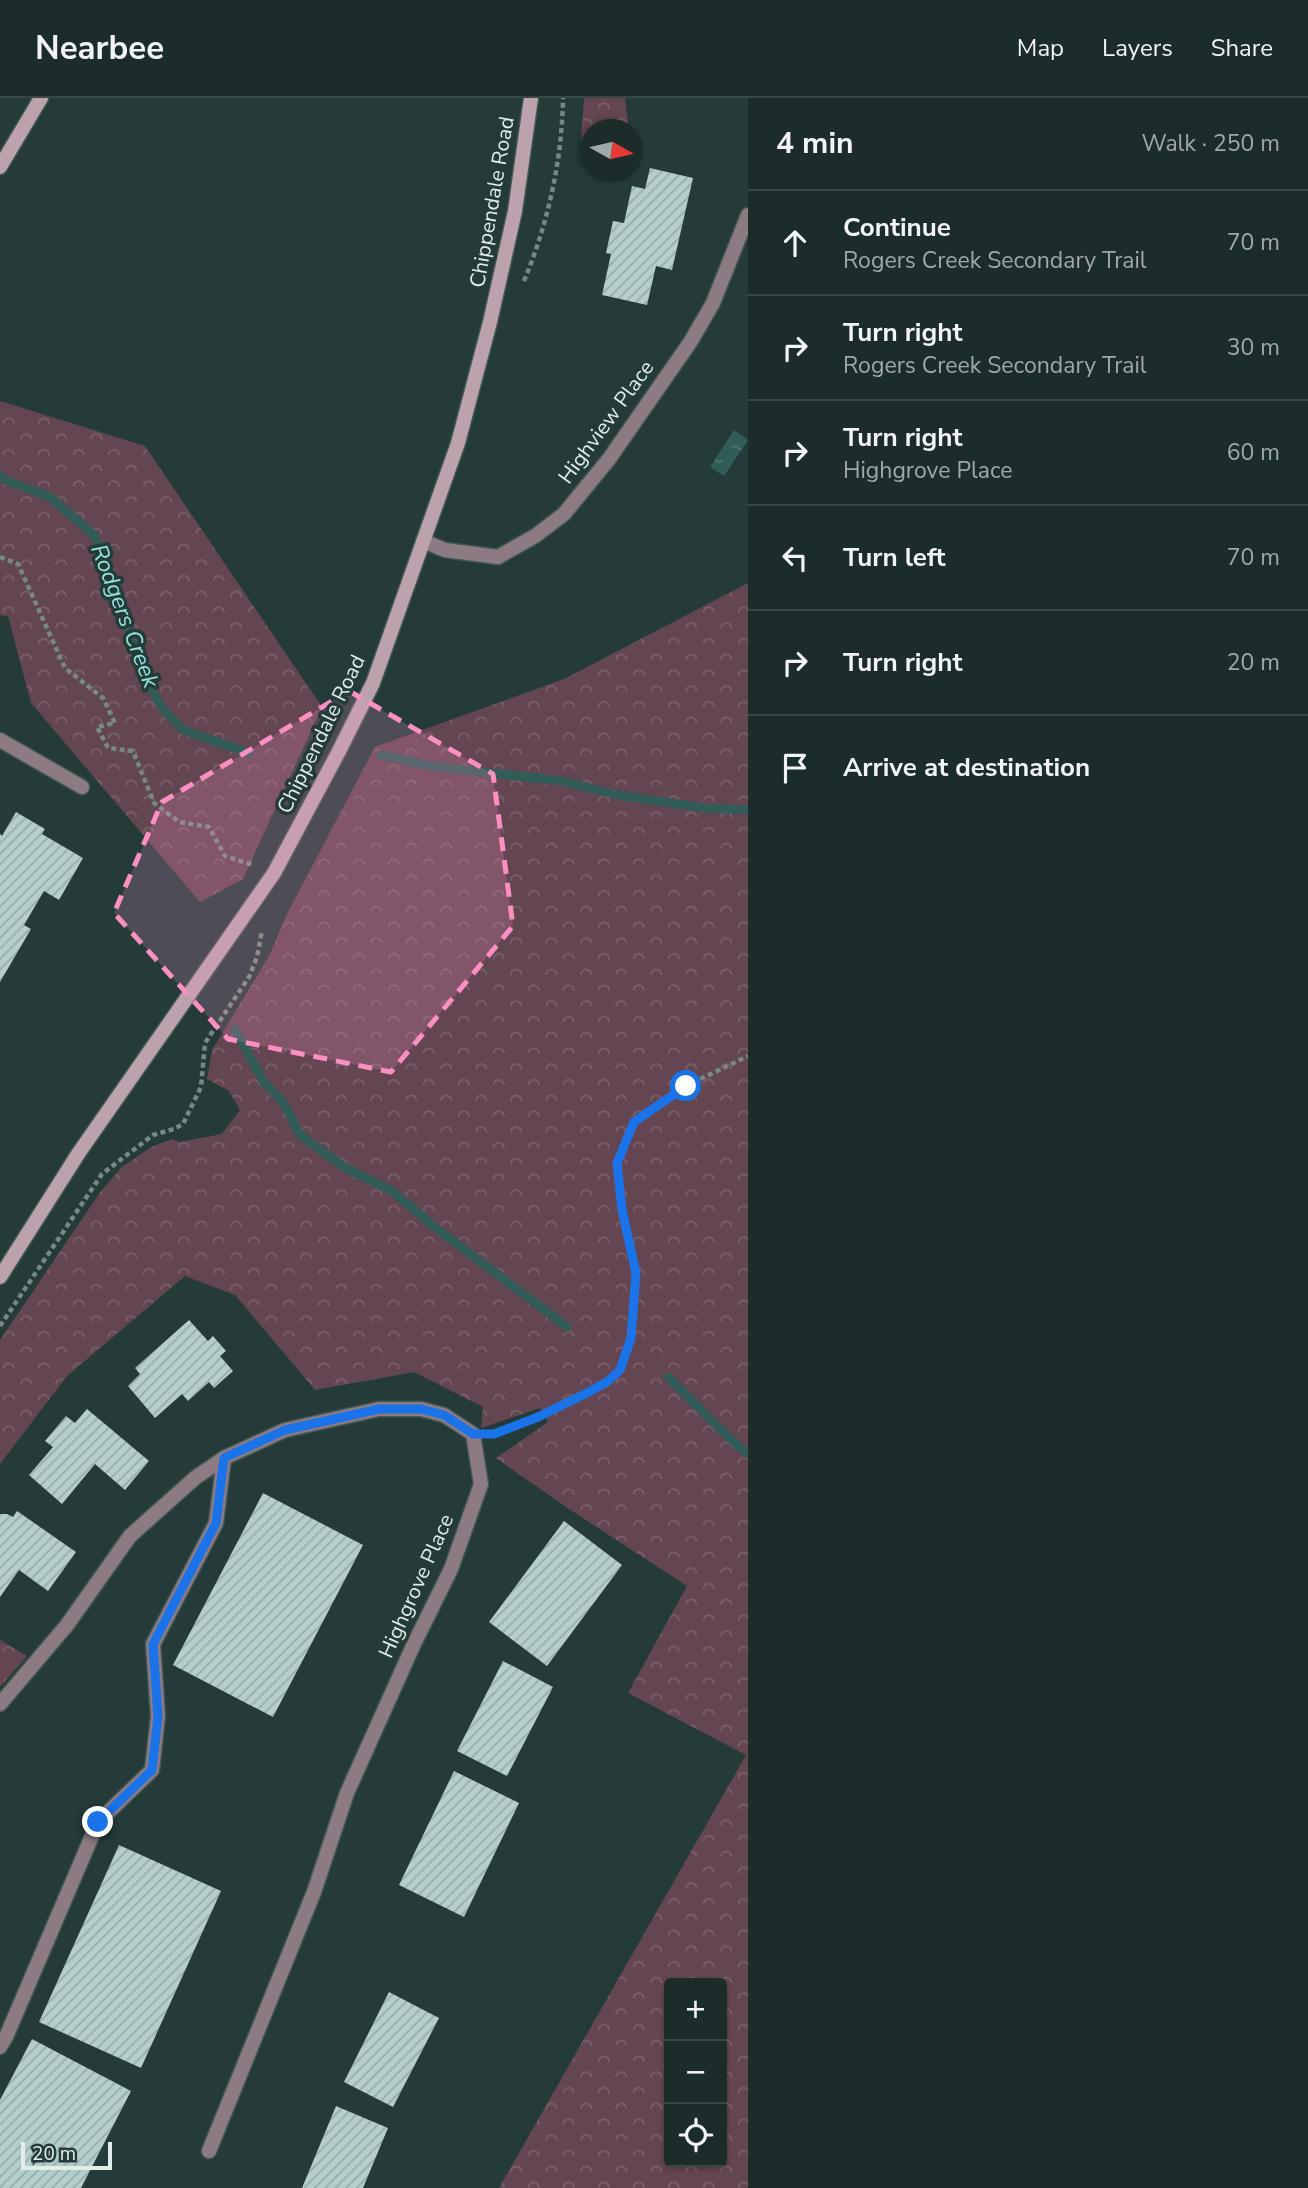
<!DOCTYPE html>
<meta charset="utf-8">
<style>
:root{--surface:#1b2c2b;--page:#243433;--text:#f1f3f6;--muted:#a0a7a9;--line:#394847}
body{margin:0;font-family:"Nunito Sans",sans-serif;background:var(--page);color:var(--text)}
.controls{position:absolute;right:21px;bottom:21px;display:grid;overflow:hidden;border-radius:7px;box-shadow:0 2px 5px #0004}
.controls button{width:63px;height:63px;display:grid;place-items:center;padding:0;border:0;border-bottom:2px solid var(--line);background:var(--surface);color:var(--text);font:35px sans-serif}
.compass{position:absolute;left:580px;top:21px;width:63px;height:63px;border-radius:50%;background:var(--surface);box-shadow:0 2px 5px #0004;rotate:98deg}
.scale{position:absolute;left:21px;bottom:18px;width:91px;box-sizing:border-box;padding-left:7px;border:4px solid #dfedeb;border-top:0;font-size:19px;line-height:24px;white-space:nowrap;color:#dfedeb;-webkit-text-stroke:5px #243b39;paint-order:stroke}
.stop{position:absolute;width:21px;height:21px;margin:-16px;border:5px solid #1a73e8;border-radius:50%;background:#fff}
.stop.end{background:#1a73e8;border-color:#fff;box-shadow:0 2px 7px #0008}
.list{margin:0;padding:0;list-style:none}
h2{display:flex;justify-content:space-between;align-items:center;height:91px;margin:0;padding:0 28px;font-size:30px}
h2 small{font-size:23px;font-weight:400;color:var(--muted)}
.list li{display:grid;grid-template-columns:46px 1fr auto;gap:21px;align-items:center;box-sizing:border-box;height:105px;padding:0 28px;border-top:2px solid var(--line)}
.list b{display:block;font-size:26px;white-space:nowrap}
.list p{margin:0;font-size:23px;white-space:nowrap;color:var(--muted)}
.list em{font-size:23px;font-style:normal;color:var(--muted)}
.icon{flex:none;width:38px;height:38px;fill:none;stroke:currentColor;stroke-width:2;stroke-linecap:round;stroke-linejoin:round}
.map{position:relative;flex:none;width:748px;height:2090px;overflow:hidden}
header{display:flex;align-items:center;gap:42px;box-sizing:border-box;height:98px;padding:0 35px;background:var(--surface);border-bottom:2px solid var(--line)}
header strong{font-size:33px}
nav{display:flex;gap:38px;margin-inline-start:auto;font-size:24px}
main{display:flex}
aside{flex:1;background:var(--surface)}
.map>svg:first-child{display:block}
</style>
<header>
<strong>Nearbee</strong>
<nav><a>Map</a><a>Layers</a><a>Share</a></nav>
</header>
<main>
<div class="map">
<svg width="748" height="2090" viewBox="0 0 748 2090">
<defs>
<pattern id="forest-crowns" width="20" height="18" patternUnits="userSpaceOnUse" patternTransform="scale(1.75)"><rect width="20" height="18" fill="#644653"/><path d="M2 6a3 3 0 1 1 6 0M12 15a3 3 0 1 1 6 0" fill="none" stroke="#7a616c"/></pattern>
<pattern id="water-ripples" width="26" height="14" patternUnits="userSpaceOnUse" patternTransform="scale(1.75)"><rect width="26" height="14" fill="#315c58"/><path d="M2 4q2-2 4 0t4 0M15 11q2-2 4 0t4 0" fill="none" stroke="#4e7470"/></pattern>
<pattern id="building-hatch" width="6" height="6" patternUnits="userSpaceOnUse" patternTransform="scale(1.75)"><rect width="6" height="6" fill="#b3cecb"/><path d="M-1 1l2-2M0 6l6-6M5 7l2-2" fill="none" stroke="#97acaa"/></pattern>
</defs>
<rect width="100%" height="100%" fill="#243b39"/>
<path fill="url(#forest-crowns)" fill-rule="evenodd" d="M584,0H625L629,31L590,32V44L581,42Z
M0,303L145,348L322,609L243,781L200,804L31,605L8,518L0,517Z
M748,485V2090H499L746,1657L628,1595L687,1488L569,1411L496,1360L548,1324L540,1310L481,1330L483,1309L414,1274L315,1292L235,1197L185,1178L67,1278L0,1366V1242L101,1093L122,1069L151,1049L172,1041L180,1044L222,1036L240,1012L229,993L207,981L212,952L269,858L288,814L375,649L564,581ZM722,1885V2064H669V1885Z
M0,1542L27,1558L0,1589Z"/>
<path fill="url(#water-ripples)" d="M734,332L748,342L724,378L710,369Z"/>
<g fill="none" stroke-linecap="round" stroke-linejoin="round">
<path stroke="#315c58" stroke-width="9" d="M0,378L5,382L50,399L95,438L146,580L162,610L183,632L249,655
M381,657L430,668L562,683L617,697L704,710L748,712
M235,931L263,983L284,1005L300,1037L344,1069L392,1093L432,1127L567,1229
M668,1279C695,1304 719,1333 748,1356"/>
</g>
<path fill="url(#building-hatch)" d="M650,70L693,80L672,172L656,168L647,207L602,197L611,156L606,155L613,123L624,125L632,88L645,91Z
M16,714L45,731L42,736L83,760L59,802L44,793L24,827L31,831L0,884V736L2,738Z
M189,1222L208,1243L213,1238L226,1253L220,1258L233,1273L214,1290L209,1284L188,1303L182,1296L155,1320L128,1288L140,1276L135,1270Z
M87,1311L149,1363L125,1392L95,1366L62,1406L29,1377L53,1349L45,1343L66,1318L75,1325Z
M263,1395L363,1447L273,1619L173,1567Z
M17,1413L76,1454L48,1493L19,1472L0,1499V1416H7L13,1419Z
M564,1423L622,1467L547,1568L489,1524Z
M503,1563L553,1589L507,1678L457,1653Z
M454,1673L519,1705L464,1819L399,1787Z
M119,1747L221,1793L141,1970L39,1924Z
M389,1894L439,1920L393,2009L344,1984Z
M32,1941L131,1993L81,2090H0V2002Z
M336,2008L388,2030L363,2090H302Z"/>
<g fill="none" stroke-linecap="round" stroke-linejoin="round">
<defs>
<path id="lane" d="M0,642L82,689"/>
<path id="street" d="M423,443L445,452L498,459L535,438L564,416L609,361L691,243L713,205L748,117
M0,1606L67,1527L130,1438L195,1380L224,1360L285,1332L379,1311H421L444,1317L473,1336L481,1386L451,1471L413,1548L347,1695L314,1794L209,2053
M0,1949L6,1939L98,1724L152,1672L158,1618L153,1546L216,1425L224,1360"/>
<path id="secondary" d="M0,69L41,0
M0,1179L78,1056L274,775L338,655L373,585L458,345L490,224L515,113L531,0"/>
</defs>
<use href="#lane" stroke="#425755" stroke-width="17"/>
<use href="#street" stroke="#425755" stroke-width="17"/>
<use href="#secondary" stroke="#425755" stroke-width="17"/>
<path stroke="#768987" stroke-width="4.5" stroke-dasharray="5 3.5" stroke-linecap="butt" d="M524,183C548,125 562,63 563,0
M0,459L18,466L65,570L103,600L115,625L97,629L108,650L133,653L154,705L179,724L209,729L225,758L253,767
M0,1228L102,1076L153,1037L174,1031L183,1026L201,989L205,945L249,879L257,859L262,833
M495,1336L588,1295L607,1284L620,1272L631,1240L637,1175L622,1112L617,1065L634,1024L686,988L748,958"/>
<use href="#lane" stroke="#8c7b82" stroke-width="14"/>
<use href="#street" stroke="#8c7b82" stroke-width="14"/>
<use href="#secondary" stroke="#bca2ad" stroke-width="14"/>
</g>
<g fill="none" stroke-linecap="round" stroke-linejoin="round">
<path stroke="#1a73e8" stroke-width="9" d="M98,1724L152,1672L158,1618L153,1546L216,1425L224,1360L285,1332L379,1311H421L444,1317L473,1336H494L538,1319L587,1295L607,1284L620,1272L631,1240L636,1175L622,1112L617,1065L634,1024L686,988"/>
</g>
<path fill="#fc8fc2" fill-opacity="0.2" stroke="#fc8fc2" stroke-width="5" stroke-dasharray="14 9" stroke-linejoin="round" d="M349,593L493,676L513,828L391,974L228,941L114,815L162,704Z"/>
<g text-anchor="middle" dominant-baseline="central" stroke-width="7" stroke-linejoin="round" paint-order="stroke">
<g font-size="21" fill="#dfedeb" stroke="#243b39">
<text transform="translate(492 104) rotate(-80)">Chippendale Road</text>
<text transform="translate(606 324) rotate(-54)">Highview Place</text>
<text transform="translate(321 636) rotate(-64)">Chippendale Road</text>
<text transform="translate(416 1488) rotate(-66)">Highgrove Place</text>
</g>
<g font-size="23" font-style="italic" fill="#95e4db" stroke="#243b39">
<text transform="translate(125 518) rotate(69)">Rodgers Creek</text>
</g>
</g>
</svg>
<div class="controls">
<button>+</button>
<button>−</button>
<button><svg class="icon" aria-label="locate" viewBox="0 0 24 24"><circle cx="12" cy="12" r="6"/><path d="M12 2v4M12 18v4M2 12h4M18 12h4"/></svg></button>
</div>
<svg class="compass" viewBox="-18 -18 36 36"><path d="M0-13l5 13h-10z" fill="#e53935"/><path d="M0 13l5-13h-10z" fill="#a0a7a9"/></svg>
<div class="scale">20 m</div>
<div class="stop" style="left:686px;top:988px"></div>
<div class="stop end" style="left:98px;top:1724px"></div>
</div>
<aside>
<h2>4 min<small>Walk · 250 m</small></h2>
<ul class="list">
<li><svg class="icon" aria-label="ahead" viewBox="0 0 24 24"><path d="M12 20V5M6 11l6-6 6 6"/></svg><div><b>Continue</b><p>Rogers Creek Secondary Trail</p></div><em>70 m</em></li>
<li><svg class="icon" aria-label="right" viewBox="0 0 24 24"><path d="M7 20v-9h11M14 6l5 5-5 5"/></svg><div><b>Turn right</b><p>Rogers Creek Secondary Trail</p></div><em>30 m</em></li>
<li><svg class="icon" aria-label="right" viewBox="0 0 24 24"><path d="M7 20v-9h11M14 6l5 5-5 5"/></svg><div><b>Turn right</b><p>Highgrove Place</p></div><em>60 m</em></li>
<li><svg class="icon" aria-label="left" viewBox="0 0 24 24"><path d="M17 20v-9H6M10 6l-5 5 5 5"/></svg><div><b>Turn left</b></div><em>70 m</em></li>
<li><svg class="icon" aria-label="right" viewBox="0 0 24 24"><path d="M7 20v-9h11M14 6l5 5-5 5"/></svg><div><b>Turn right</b></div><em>20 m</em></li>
<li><svg class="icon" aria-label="arrive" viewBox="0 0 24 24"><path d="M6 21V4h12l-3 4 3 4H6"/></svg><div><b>Arrive at destination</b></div></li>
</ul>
</aside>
</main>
